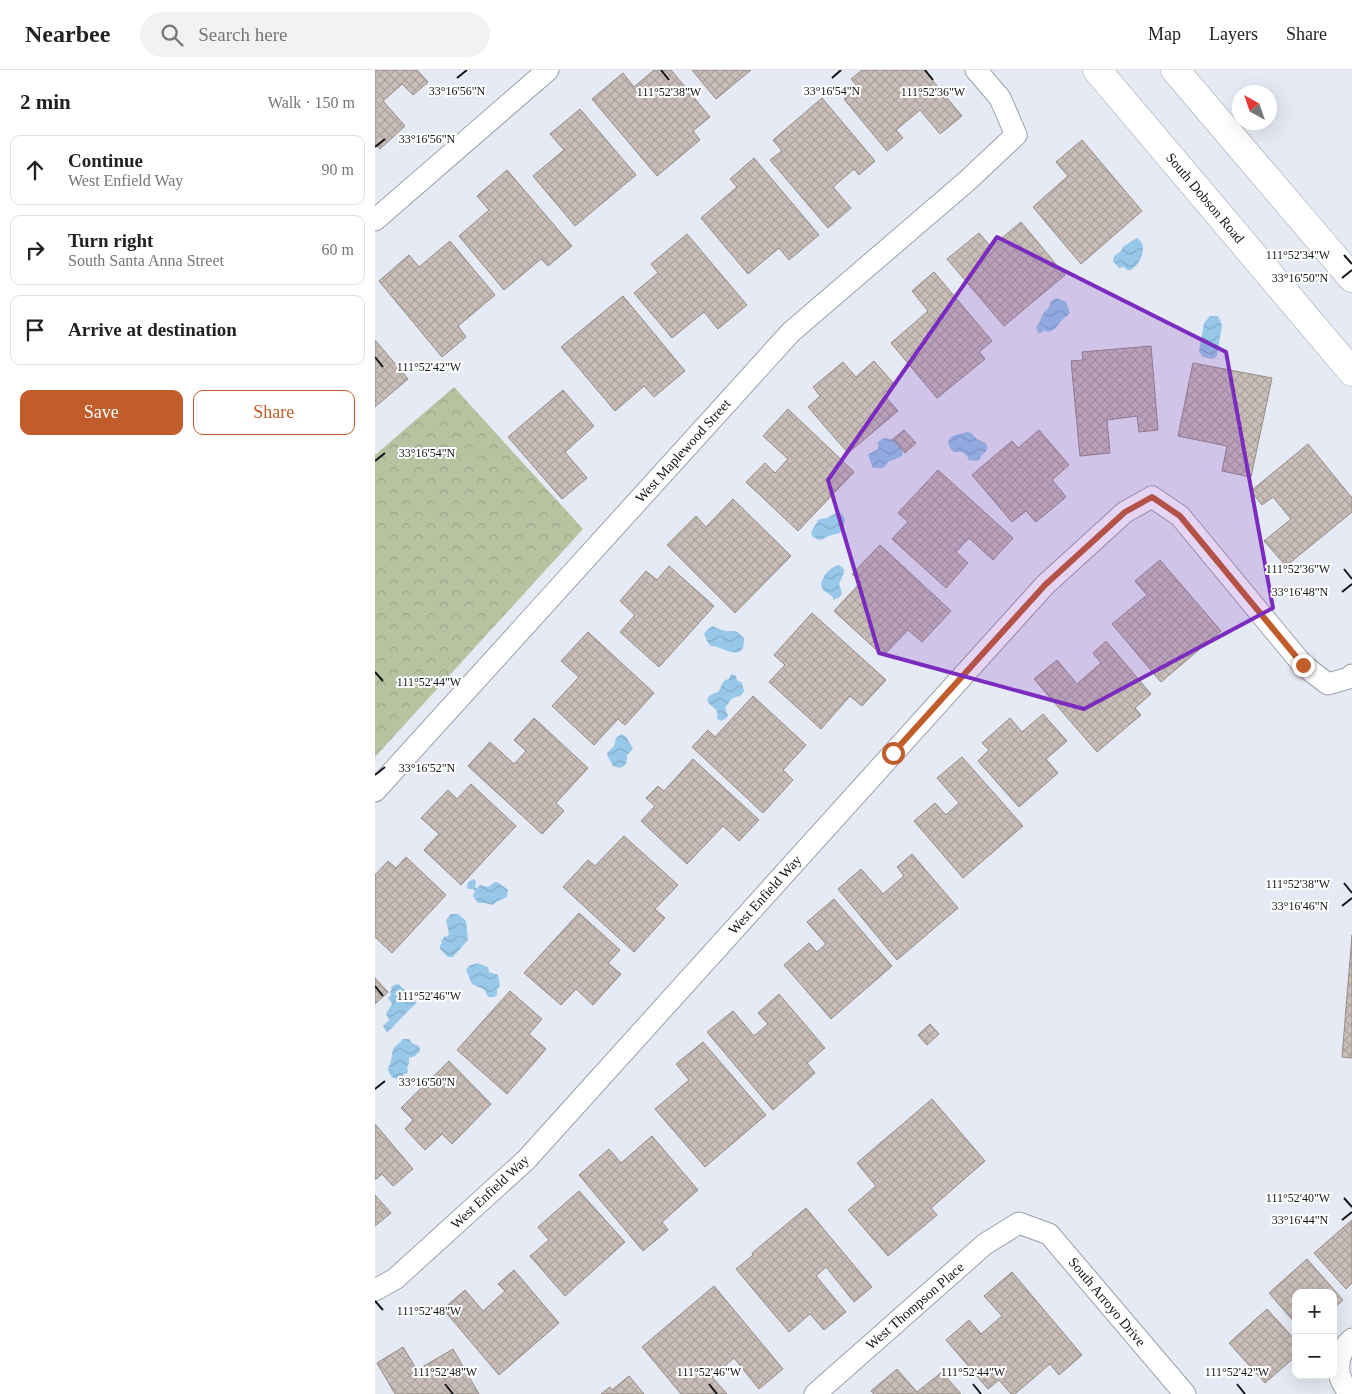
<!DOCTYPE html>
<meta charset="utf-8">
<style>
:root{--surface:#fff;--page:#f2f2f2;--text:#222;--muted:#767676;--line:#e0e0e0;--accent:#c15c2b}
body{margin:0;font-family:Georgia,serif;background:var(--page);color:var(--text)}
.controls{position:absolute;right:15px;bottom:15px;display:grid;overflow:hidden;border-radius:10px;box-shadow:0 5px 20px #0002}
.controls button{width:45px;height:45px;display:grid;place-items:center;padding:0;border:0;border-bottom:1px solid var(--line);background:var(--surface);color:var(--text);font:25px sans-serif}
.compass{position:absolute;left:857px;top:15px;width:45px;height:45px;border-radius:50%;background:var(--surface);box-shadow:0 5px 20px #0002;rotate:320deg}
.stop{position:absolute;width:15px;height:15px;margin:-11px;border:4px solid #c15c2b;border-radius:50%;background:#fff}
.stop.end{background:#c15c2b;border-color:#fff;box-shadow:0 1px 5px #0008}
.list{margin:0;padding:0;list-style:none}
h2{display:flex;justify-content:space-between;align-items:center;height:65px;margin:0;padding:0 20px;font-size:21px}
h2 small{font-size:16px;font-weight:400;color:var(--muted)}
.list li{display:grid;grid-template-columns:32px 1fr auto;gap:15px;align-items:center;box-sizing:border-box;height:70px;margin:0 10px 10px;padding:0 10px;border:1px solid var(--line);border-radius:10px}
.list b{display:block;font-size:19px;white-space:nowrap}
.list p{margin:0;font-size:16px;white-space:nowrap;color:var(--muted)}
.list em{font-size:16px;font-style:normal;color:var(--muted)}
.actions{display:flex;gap:10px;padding:15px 20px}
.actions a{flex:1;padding:11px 0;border:1px solid var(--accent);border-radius:10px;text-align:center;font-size:18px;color:var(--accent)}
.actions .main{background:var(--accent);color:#fff}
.icon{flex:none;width:28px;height:28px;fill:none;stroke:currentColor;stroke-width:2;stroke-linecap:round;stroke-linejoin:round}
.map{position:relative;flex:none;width:977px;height:1324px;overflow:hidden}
header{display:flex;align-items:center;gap:30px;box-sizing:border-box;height:70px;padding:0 25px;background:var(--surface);border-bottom:1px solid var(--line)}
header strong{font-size:24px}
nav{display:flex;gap:28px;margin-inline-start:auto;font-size:18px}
.search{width:350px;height:45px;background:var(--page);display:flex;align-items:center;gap:12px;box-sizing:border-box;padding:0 18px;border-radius:28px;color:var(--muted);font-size:19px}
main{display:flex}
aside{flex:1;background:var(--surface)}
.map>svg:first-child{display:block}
</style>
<header>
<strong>Nearbee</strong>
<div class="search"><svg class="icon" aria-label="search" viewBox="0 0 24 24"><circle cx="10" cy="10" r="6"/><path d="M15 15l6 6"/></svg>Search here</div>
<nav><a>Map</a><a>Layers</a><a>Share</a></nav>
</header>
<main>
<aside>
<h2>2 min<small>Walk · 150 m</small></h2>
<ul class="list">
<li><svg class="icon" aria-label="ahead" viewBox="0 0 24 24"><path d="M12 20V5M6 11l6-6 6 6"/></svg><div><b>Continue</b><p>West Enfield Way</p></div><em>90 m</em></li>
<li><svg class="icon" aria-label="right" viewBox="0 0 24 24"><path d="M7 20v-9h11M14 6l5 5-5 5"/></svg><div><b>Turn right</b><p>South Santa Anna Street</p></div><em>60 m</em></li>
<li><svg class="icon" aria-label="arrive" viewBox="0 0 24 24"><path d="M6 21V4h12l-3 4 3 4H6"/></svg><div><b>Arrive at destination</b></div></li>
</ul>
<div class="actions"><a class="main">Save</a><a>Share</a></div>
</aside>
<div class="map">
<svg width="977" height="1324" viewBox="0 0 977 1324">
<defs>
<pattern id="park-crowns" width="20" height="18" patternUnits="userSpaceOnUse" patternTransform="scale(1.25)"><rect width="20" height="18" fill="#b7c2a1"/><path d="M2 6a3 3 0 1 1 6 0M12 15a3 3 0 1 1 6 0" fill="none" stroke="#9ca68a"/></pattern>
<pattern id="water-waves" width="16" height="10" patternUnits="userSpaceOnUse" patternTransform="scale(1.25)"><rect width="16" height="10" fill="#98c8e9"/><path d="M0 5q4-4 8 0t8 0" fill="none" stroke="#82abc7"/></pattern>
<pattern id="building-cross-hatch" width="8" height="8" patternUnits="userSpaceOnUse" patternTransform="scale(1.25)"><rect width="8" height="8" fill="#c9beb9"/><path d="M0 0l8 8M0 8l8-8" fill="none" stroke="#aca29e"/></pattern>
</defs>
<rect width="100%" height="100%" fill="#e6eaf4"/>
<path fill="url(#park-crowns)" d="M79,317L208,459L0,687V385Z"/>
<path fill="url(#water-waves)" d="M762,168C774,175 766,194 756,200H752L749,197L744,198L738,191L739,186L745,182L749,176Z
M681,228L691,232L695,243C693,245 691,247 688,249C683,254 681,261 672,262L670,260L666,263H663L661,257C665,253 665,251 667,246C670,239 674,241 676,231Z
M835,246H843L847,255L842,286L838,289L828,287L824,281L829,253Z
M591,362C597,362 597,364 601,368C605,372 614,371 612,379C610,384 606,384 605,389L602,391L594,390C587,373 578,392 573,372C577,363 584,365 591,362Z
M508,368L518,369C522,374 530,379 527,386L513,392L508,398H498C496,394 495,390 493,385L494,384L503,379V372Z
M463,442C473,446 470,455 465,463C462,464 459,464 457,465C446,468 450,473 438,467L436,463L443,450L445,449L452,448Z
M464,495L469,499V503L464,514C467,523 470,526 458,530V527L448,520L446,514C448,505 455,497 464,495Z
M337,556C342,557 345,560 350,561C362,562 359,558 369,568C370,595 348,576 336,576L333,573L329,564L331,561Z
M357,604L361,606L362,610L367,613L369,621C366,628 362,625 357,629C354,631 353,635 350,638L353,646C350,650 345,653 342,648C342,645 343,642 341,640C338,636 326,631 337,624C339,623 342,623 344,621C347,615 347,610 354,609L355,606Z
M246,664L250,666L252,668L258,679L252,685C252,692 252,695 245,698L238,696L232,685L233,682L239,676L241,668Z
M99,809L101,812L100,818H102L105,815L113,817L120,812L124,813L133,820L132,827L123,831L117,835L110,833H103L98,826L100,821L98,819H94L92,818L93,812Z
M76,844H83L91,851L93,870L78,887H73L65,879V875L67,873L66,871L70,866L72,867L74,864L71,850Z
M102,893L113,897L114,902L123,905L125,915L122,920V925L119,927H113L110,920L97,914L91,900L94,896Z
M23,914L40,929L41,934L36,938L12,963L8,956L14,950L11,944L17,934L13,928L16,925L15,922L17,919L16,917L19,915Z
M28,969H34C35,970 36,972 37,973C42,976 45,974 45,981L40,986L34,988V994L32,997L33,1002L31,1004H29L25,1009C18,1009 14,1006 13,999L16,991L18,979Z"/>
<path fill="url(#building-cross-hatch)" stroke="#958b87" d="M0,0H42L53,12L38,25L27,14L8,31L30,56L5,79L0,74Z
M279,0H296L335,47L318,61L325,70L282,106L217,29L248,3L259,17Z
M317,0H376L341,29Z
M487,0H549L587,46L565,64L545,40L521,60L528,68L512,81L469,29L483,17L476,9Z
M447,28L500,91L484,105L479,99L458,117L476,138L453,158L395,90L407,81L398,70Z
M205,39L261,105L200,156L158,106L189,80L175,64Z
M707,70L767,141L706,194L658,137L693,106L681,92Z
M379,88L444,165L414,190L404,178L373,204L326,148L362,117L355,109Z
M132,100L197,176L173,196L166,189L129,220L84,166L114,140L102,126Z
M646,152L690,205L629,256L572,189L604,163L616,177Z
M312,164L372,235L343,259L329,242L297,268L259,223L283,203L276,194Z
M75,171L120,225L83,256L91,267L67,287L4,211L34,185L44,197Z
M559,202L617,271L604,282L610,289L562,328L516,273L553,241L537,221Z
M248,226L310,301L279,327L269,316L240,341L186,277Z
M0,270L33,309L0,337Z
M776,276L783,360L764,362L762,346L732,350L735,383L705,386L696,291L708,290L707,282Z
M499,291L520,315L508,324L523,341L473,383L433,337L445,326L438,317L468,292L481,307Z
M818,293L897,308L876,407L847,401L852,376L803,366Z
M188,320L219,356L190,382L212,408L187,429L133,367Z
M413,339L479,402L423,461L371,412L390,393L400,403L413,389L388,366Z
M529,360L541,373L530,383L518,369Z
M664,360L694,395L677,410L691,427L661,452L651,441L637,452L597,405L637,371L643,378Z
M933,374L977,428V442L911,496L889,471L916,449L898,427L887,435L876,421Z
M563,400L638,468L618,490L594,468L581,482L593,493L571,518L517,469L533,452L523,443Z
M358,429L416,486L360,543L292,475L321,446L331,457Z
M505,475L576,541L547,572L533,560L508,586L459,541L486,512L477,504Z
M785,490L846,561L786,612L737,554L772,525L760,511Z
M294,496L339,536L284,597L245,562L260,545L245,531L271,501L282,510Z
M437,543L511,610L487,636L475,626L446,659L394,612L410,595L399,585Z
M213,562L279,623L250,655L243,649L219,675L177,636L204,607L186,591Z
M731,571L776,624L760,638L766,645L722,682L659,609L682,590L702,614L726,593L718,583Z
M378,626L431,675L408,700L418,710L388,743L317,677L333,660L340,667Z
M668,644L692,671L671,689L683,703L644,737L603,691L614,680L607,673L635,648L647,662Z
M159,648L213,698L181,733L189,741L167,764L93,696L115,672L139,694L151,681L139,670Z
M587,687L648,756L588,808L539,751L560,733L571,745L584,733L562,708Z
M318,689L384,750L364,771L348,756L312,794L266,751L280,736L271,728L283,716L289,721Z
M96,714L141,756L86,815L49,780L64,764L46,748L73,720L82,729Z
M249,766L303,815L280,839L290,848L259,882L188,817L213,790L220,796Z
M537,784L583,838L522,890L463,819L486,799L508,824L529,806L522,797Z
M31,787L71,825L17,883L0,867V805L13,791L21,798Z
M459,829L517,896L456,949L409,895L434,873L442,882L451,874L432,852Z
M204,843L245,880L233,893L246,904L218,935L201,919L186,935L149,903Z
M977,865V988L967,987Z
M0,908L13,922L0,934Z
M135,921L167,949L154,964L171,979L132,1024L82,980Z
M404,924L450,978L432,993L440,1003L398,1040L332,962L358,941L379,966L393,954L383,943Z
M555,954L564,964L552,975L543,965Z
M328,972L391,1045L330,1097L280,1039L314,1010L301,994Z
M74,991L116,1034L77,1074L67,1064L50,1080L30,1059L38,1050L26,1038Z
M557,1029L610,1091L556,1138L562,1145L513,1186L473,1140L501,1116L482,1093Z
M0,1054L38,1099L18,1116L7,1104L0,1110Z
M277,1066L323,1120L287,1152L293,1160L268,1181L204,1105L234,1079L246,1093Z
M204,1121L250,1172L190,1226L155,1186L174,1170L163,1157Z
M0,1125L16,1143L0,1156Z
M431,1138L497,1217L479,1232L451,1197L441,1206L471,1242L449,1260L435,1244L414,1262L361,1199L378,1185L377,1183Z
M977,1150V1213L971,1219L939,1183Z
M932,1189L968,1230L958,1239V1223H921V1254L894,1223Z
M139,1200L184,1253L124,1305L68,1239L90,1220L108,1241L130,1221L123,1214Z
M637,1202L707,1285L684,1305L675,1294L640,1324H636L624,1310L613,1319L571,1270L594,1250L606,1264L627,1246L609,1226Z
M339,1216L408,1299L384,1319L359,1288L337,1307L352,1324H306L267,1277Z
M892,1239L921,1271V1286L890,1313L854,1273Z
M28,1277L42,1300L78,1279L104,1324H20L2,1293Z
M522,1299L542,1322L567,1302L586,1324H499L496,1321Z
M254,1306L269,1324H226L235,1317L237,1320Z"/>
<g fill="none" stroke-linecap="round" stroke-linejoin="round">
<defs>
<path id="minor" d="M0,150L173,0
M0,721L416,262L592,111L641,65L625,28L601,0
M0,1220L20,1209L151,1090L670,515L750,442L777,427L805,446L928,595L953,614L974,608L977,605
M440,1324L610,1174L644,1153L674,1164L810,1324
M976,1324C959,1308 960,1284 977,1269"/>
<path id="secondary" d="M722,0L977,302
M800,0L977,208"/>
</defs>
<use href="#minor" stroke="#9ca0a9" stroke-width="23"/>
<use href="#secondary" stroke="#9ca0a9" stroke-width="29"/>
<use href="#minor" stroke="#fff" stroke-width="21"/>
<use href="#secondary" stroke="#fff" stroke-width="28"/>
</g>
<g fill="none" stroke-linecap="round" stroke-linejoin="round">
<path stroke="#c15c2b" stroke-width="6" d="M518,683L670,515L750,442L777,427L805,446L928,595"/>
</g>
<path fill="#7b2cbf" fill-opacity="0.2" stroke="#7b2cbf" stroke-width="4" stroke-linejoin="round" d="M622,167L851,282L898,538L709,639L504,583L453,410Z"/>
<path fill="none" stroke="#121417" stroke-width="2" d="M286,0L294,10M550,0L558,10M82,8L92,0M457,8L466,0M0,77L10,69M969,185L977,194M967,208L977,200M0,287L8,297M0,391L10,383M969,499L977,509M967,522L977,514M0,602L8,611M0,705L10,697M969,813L977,823M967,836L977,828M0,916L8,926M0,1019L10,1011M969,1128L977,1137M967,1150L977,1142M0,1231L8,1240M70,1314L78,1324M334,1314L342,1324M598,1314L606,1324M862,1314L870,1324"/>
<g text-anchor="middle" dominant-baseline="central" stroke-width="4" stroke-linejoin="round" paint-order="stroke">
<g font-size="14" fill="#121417" stroke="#fff">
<text transform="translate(830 128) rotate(50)">South Dobson Road</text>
<text transform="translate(308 381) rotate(-48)">West Maplewood Street</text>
<text transform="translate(390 825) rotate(-48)">West Enfield Way</text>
<text transform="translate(115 1122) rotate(-43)">West Enfield Way</text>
<text transform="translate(732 1232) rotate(50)">South Arroyo Drive</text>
<text transform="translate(540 1236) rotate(-41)">West Thompson Place</text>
</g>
</g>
<g font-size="12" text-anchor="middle" fill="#121417" stroke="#fff" stroke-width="4" stroke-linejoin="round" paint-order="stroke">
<text x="82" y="25">33°16'56"N</text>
<text x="457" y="25">33°16'54"N</text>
<text x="294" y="26">111°52'38"W</text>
<text x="558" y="26">111°52'36"W</text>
<text x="52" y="73">33°16'56"N</text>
<text x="923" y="189">111°52'34"W</text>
<text x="925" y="212">33°16'50"N</text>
<text x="54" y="301">111°52'42"W</text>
<text x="52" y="387">33°16'54"N</text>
<text x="923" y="503">111°52'36"W</text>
<text x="925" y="526">33°16'48"N</text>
<text x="54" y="616">111°52'44"W</text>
<text x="52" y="702">33°16'52"N</text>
<text x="923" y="818">111°52'38"W</text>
<text x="925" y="840">33°16'46"N</text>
<text x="54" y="930">111°52'46"W</text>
<text x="52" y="1016">33°16'50"N</text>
<text x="923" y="1132">111°52'40"W</text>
<text x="925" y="1154">33°16'44"N</text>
<text x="54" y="1245">111°52'48"W</text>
<text x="70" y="1306">111°52'48"W</text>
<text x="334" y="1306">111°52'46"W</text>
<text x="598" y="1306">111°52'44"W</text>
<text x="862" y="1306">111°52'42"W</text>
</g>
</svg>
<div class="controls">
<button>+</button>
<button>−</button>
</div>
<svg class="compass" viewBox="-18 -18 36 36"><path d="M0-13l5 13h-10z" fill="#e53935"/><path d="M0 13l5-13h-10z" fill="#767676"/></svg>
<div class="stop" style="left:518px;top:683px"></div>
<div class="stop end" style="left:928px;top:595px"></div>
</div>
</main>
